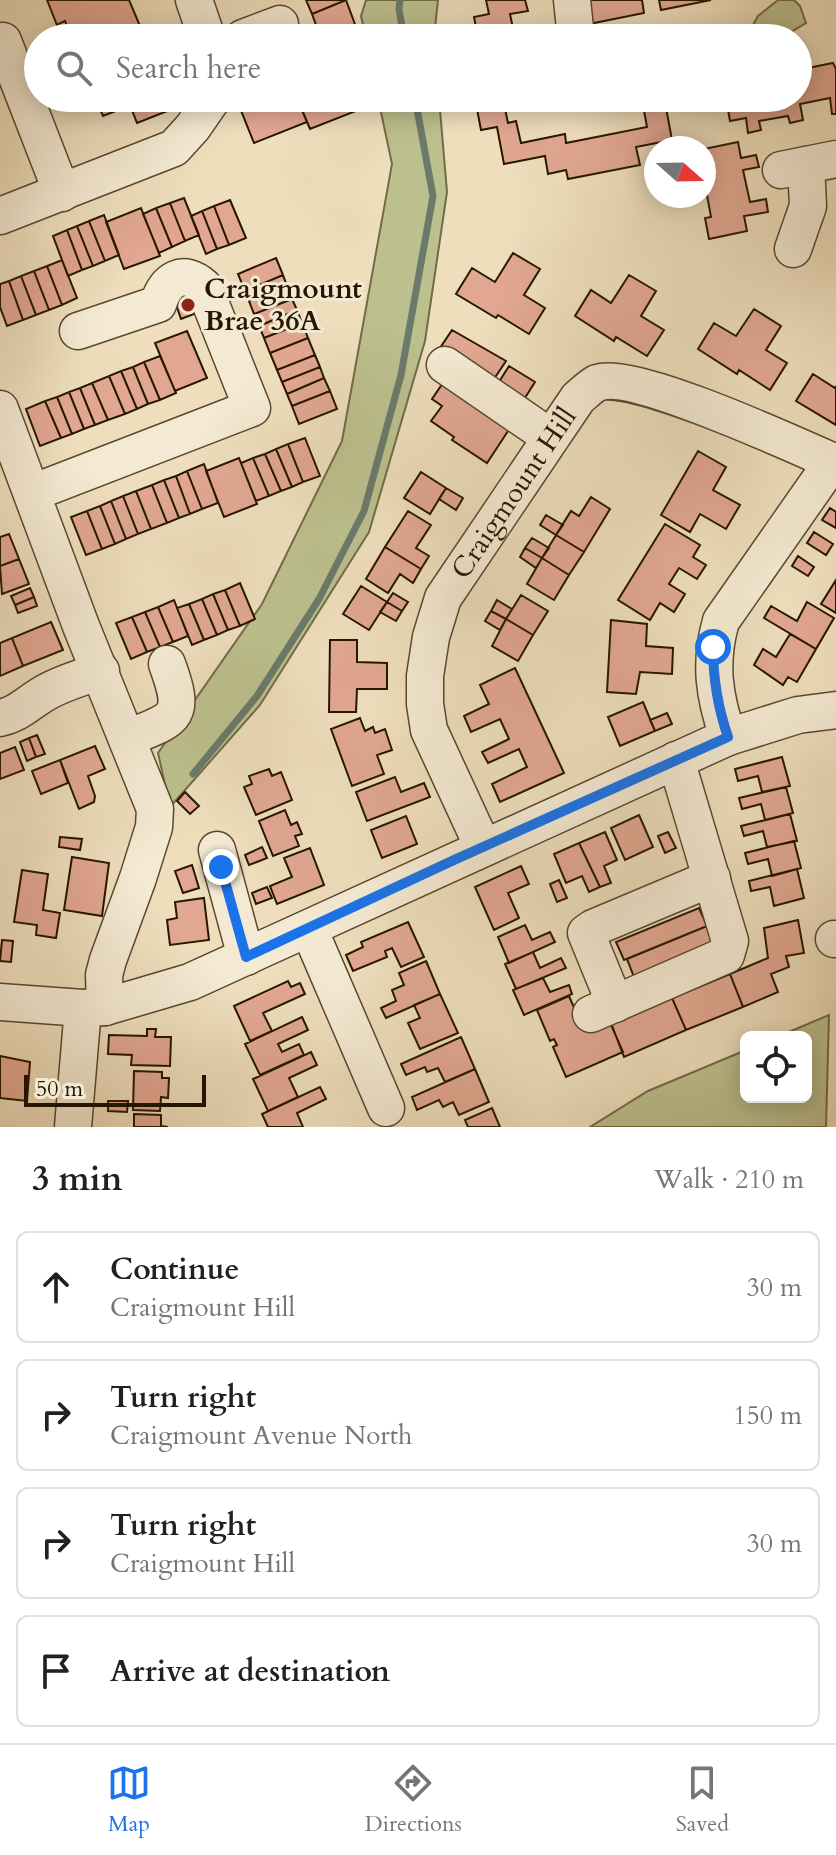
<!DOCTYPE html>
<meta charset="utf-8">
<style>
:root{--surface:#fff;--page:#f2f2f2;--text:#202124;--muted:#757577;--line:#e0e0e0;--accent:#1a73e8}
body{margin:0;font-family:Cardo,serif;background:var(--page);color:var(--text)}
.controls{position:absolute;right:24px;bottom:24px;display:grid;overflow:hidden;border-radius:12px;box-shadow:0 4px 20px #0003}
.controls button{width:72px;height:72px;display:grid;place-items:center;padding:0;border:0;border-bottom:2px solid var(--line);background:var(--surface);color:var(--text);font:40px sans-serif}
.compass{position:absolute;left:644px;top:136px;width:72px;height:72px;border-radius:50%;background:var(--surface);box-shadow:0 4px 20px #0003;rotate:110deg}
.scale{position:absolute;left:24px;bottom:20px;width:182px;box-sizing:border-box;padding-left:8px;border:4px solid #271601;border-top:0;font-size:22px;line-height:28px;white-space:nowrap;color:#271601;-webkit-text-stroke:6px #f4ead3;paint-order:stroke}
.stop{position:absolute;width:24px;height:24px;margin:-18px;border:6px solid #1a73e8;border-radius:50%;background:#fff}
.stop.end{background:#1a73e8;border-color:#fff;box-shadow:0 2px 8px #0008}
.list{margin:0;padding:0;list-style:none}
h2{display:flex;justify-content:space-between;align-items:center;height:104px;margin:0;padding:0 32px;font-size:34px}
h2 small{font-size:26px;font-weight:400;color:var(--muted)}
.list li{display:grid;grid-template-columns:52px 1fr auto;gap:24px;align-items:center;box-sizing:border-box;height:112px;margin:0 16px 16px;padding:0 16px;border:2px solid var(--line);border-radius:12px}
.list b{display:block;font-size:30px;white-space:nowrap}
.list p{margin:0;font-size:26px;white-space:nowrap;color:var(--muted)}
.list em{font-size:26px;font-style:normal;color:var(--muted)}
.icon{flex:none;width:44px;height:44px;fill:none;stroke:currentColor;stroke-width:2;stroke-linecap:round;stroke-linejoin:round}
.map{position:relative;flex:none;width:836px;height:1127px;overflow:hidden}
.search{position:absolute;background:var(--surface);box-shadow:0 4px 20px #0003;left:24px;right:24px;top:24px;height:88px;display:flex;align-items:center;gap:20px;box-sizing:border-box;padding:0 28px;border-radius:44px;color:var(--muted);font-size:30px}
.sheet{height:616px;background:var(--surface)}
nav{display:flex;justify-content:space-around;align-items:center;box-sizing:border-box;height:112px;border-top:2px solid var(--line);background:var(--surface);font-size:22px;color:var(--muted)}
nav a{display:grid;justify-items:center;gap:4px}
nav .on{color:var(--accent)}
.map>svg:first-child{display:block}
</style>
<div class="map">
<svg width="836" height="1127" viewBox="0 0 836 1127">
<rect width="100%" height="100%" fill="#eedebc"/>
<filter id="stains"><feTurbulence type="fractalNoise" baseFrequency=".0025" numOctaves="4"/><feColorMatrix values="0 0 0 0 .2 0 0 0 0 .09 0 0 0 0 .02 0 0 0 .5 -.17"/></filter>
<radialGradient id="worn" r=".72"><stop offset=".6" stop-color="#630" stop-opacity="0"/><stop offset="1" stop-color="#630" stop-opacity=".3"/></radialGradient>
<path fill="#bcc08e" stroke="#726b48" stroke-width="2" d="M366,0H438L434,38H366L361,16Z
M778,0H794L800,6L806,23L791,32L787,38H746L742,29L753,25L758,16Z
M378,98H439L447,192L425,341L369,532L260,705L170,807L158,753L262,604L342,441L392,164Z
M829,1015L826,1127H590L648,1091L746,1050V1097H806V1037H777Z"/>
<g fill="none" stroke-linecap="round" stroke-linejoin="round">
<path stroke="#6b7a6b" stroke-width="7" d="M400,0L399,9L404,38
M193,774L257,696L319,599L364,511L401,375L433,196L415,98"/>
</g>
<path fill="#e1a791" stroke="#271601" stroke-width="2" d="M47,0H129L140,26L131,30L134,38H71L65,21L57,25Z
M306,0H346L312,14Z
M346,0L360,38H321L312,14Z
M486,0H525L528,11L510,14L515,38H478L474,17L489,14Z
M584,0H642L644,13L589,24Z
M659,0H711L661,10Z
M833,63L836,69V114H832L830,98L800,104L803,120L790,123L788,116L759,121L761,130L748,133L746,118L730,121L726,98H798V70Z
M95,98H192L193,101L137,123L128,100L124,102L126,107L103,116Z
M266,98H297L307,122L254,143L240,108Z
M297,98H357L361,109L310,129Z
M478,98H511L512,102L504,104L508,123L516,121L521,143L565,134L566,143L647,127L643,105L654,103L653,98L681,99L665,102L672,140L636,147L640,165L568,179L566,170L548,174L545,156L504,164L497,127L481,130L477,109L480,108Z
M738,142L741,158L756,155L759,167L743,170L750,202L766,199L768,212L744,216L747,231L709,239L705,218L711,217L704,179V149Z
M184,198L199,235L185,241L170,203Z
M230,200L246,238L229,245L214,206Z
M170,203L185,241L172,247L156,208Z
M214,206L229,245L217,249L202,211Z
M141,208L160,256L124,269L106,222Z
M156,208L172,247L159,253L143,214Z
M202,211L217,249L206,254L191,216Z
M104,215L119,255L105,261L89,221Z
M89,221L105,261L93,266L77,226Z
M77,226L93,266L82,270L67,230Z
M67,230L82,270L68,276L53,236Z
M513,253L540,269L524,295L545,308L529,334L498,315L496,318L456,294L472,268L495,282Z
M276,258L283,275L245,291L238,274Z
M62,260L77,298L62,305L47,266Z
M47,266L62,305L49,310L34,271Z
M34,271L49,310L36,315L21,276Z
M283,275L287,286L249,301L245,291Z
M629,275L656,291L641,316L664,330L647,356L616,337L614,341L575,316L591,290L611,303Z
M21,276L36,315L23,320L9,281Z
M9,281L23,320L7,326L0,307V284Z
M287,286L292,299L254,314L249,301Z
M195,292L202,311L181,319L174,299Z
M292,299L297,310L259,326L254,314Z
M754,309L781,326L766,350L787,363L770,390L739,370L737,374L698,349L714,323L736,336Z
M297,310L302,323L264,338L259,326Z
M302,323L308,338L270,353L264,338Z
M452,330L506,361L494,379L440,348Z
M187,331L207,378L175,391L155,343Z
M308,338L315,355L277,370L270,353Z
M315,355L320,367L282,382L277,370Z
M160,356L176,393L160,400L144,362Z
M144,362L160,400L148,404L133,367Z
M509,366L535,382L523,401L497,385Z
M133,367L148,404L137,409L121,371Z
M320,367L324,378L287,394L282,382Z
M121,371L137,409L125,414L109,376Z
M813,374L835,388L836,386V425L796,401Z
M109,376L125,414L108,420L92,383Z
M324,378L330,391L292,406L287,394Z
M445,380L510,428L487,463L452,440L454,437L431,421L442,406L432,399Z
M92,383L108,420L95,425L80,388Z
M80,388L95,425L84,429L69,392Z
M330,391L337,409L299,424L292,406Z
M69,392L84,429L72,434L57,397Z
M57,397L72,434L61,438L45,401Z
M45,401L61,438L40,446L26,409Z
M305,438L320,476L303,482L288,444Z
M288,444L303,482L292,487L276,449Z
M276,449L292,487L281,491L265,454Z
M698,451L726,467L713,490L740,505L726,529L700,514L690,532L661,515Z
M265,454L281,491L269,496L253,458Z
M239,458L257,504L224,517L206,471Z
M253,458L269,496L256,501L241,463Z
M204,464L218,503L202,509L187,471Z
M187,471L202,509L190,514L176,476Z
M421,472L446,488L430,514L404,498Z
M176,476L190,514L179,518L164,480Z
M164,480L179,518L167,523L152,485Z
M152,485L167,523L151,529L136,491Z
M446,488L463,498L456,510L439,499Z
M136,491L151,529L138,534L123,496Z
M123,496L138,534L126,539L111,501Z
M591,497L610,509L584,552L556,535L571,511L579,516Z
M111,501L126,539L115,544L100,506Z
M100,506L115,544L102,549L87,511Z
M830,508L836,512V528L822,520Z
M87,511L102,549L86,555L71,517Z
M408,511L431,525L416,548L429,556L421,569L385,547Z
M546,515L563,525L556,535L540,525Z
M665,524L700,545L693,557L706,565L697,579L679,568L669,584L685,594L674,612L660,603L650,620L618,600Z
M814,532L833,544L826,555L807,543Z
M9,534L19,559L0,566V537Z
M556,535L584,552L569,575L542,558Z
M532,538L549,548L542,558L525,548Z
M385,547L421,569L413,583L400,574L388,593L366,579Z
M525,548L542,558L536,568L520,557Z
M798,556L814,567L808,576L792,566Z
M542,558L569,575L554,600L527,584Z
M19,559L29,584L2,594L0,566Z
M836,580V613L821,604Z
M240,583L255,619L240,626L225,590Z
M361,586L387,602L369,630L343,614Z
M30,588L34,597L15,605L11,596Z
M225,590L240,626L228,630L213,594Z
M393,593L408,602L402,611L387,602Z
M213,594L228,630L217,635L202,599Z
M521,595L548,611L533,635L506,619Z
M34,597L37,606L18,613L15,605Z
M202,599L217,635L204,640L189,604Z
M174,600L188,636L173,642L158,607Z
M497,600L512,609L506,619L491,611Z
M387,602L402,611L396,621L380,612Z
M807,602L834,618L816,649L764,618L771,606L797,621Z
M189,604L204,640L192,645L177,608Z
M158,607L173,642L160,647L145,612Z
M491,611L506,619L500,630L485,621Z
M145,612L160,647L147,652L132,617Z
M132,617L147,652L131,659L116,623Z
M506,619L533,635L518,661L492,646Z
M611,620L647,624L646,646L673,648L672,674L640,672L636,694L607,692Z
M51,622L63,650L23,666L12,638Z
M790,634L816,649L797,682L788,677L783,685L754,665L763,649L776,657Z
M12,638L23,666L0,676V643Z
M330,640H357V662L387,663V689H357L356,712H329Z
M515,668L564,773L500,802L492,784L527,767L519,749L488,763L482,752L509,739L500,719L471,732L464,716L489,704L480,685Z
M643,702L655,731L620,746L608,717Z
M667,713L672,724L655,731L650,720Z
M360,718L365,731L373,727L375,733L385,729L392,750L377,755L384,774L352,786L331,729Z
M37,735L45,754L36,757L29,738Z
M29,738L36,757L27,761L20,742Z
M95,746L105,769L88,776L95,796L94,802L79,809L60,760Z
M15,747L24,770L0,779V753Z
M782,757L790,786L762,792L758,776L738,781L735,769Z
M60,760L68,783L41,794L32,771Z
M269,769L272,776L281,772L292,800L256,815L244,787L252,784L249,776Z
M395,777L401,792L424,783L430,797L367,821L356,792Z
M786,787L793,813L765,820L761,804L742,809L739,798Z
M185,792L199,806L190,814L177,801Z
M285,810L291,825L297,822L302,834L295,836L299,846L273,856L259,821Z
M790,814L797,841L767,847L763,831L744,836L741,826Z
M639,815L653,847L625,860L611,828Z
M406,816L417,844L382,858L371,830Z
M605,832L617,860L604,866L611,883L600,887L579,843Z
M668,832L676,848L665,853L658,836Z
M60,837L82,839L80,850L59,847Z
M794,841L801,868L772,876L768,859L748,864L745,853Z
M579,843L600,887L589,892L582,876L566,883L554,854Z
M262,847L267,858L249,865L245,855Z
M310,848L324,885L277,904L270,886L292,877L284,858Z
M72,857L109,863L102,916L64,910Z
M192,865L199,888L183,893L175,871Z
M521,866L529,884L508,893L519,918L494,930L475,887Z
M797,869L804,898L774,906L770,887L751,891L749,881Z
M22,870L48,874L43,910L60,913L56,938L36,935L37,925L14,922Z
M559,880L567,898L557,902L550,884Z
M267,887L272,898L256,904L252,893Z
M204,898L209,940L170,945L167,920L177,918L175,902Z
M699,908L707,926L624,960L616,942Z
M798,920L804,953L786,956L789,967L771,974L778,992L743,1007L730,974L768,958L764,928Z
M408,922L424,957L401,967L392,948L385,951L387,957L353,971L346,955L363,947L361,942Z
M525,925L532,940L550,932L555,942L509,963L498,937Z
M707,926L714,944L634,977L627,959Z
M2,940L13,941L11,962L0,961Z
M533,952L540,968L561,958L566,968L516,989L505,964Z
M426,961L440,994L386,1018L381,1008L396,1001L392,990L404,985L399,973Z
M730,974L743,1007L686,1030L672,998Z
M543,978L550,992L569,985L572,994L524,1015L513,990Z
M288,981L291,987L300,983L305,994L263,1013L272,1031L250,1041L234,1006Z
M440,994L458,1033L420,1049L408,1023L420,1018L414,1005Z
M569,996L584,1031L609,1020L623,1052L566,1077L553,1047L557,1045L554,1039L550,1041L537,1010Z
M672,998L686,1030L624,1057L611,1023Z
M302,1017L308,1030L278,1044L282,1052L299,1044L304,1055L260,1075L245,1044Z
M147,1029H156L155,1037H171L170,1066L131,1065L132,1055L108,1054L109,1035L147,1036Z
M461,1037L475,1069L445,1082L438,1068L427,1072L425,1067L406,1075L401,1064Z
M311,1052L317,1065L289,1078L298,1097L268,1111L253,1079Z
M0,1056L30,1062L27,1101L0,1098Z
M475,1069L489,1102L459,1115L453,1102L443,1107L439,1100L417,1110L412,1097Z
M134,1071L162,1072V1078H169L168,1098L161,1097L160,1111L133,1110Z
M320,1087L326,1099L297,1113L303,1127H268L262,1114Z
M108,1101H128L127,1112L108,1111Z
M492,1108L500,1127H468L465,1120Z
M134,1114L161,1115V1126L168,1127H134Z"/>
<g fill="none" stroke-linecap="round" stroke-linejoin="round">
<defs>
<g id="minor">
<path d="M194,0L207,38"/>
<path d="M572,0L576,38"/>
<path d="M243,38L280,24"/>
<path d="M3,41L62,193"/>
<path d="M781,170L836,159"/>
<path d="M0,216L174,148L193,127L213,98"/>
<path d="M793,249L808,206L806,165"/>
<path d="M445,365L550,437"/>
<path d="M0,409L81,626L155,809L154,827L138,878L108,960L104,975L105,1007"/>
<path d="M32,493L252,408L204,287C183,268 166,279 158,304L78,331"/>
<path d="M0,718C19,714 29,702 45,693C62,683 83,677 101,671"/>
<path d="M728,737C714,696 709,663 721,621L833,461"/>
<path d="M127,738C176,719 187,718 167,664"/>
<path id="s1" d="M483,847L429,730L425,704V676L431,637L443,598L578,398C584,393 591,386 597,383C631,369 797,446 836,463"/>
<path d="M217,850L246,957"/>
<path d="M309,929L386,1108"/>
<path d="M834,939H836"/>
<path d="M0,1002L83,1008L105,1007L190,982L728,737L798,715L836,710"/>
<path d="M615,1004L586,933L593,928L712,878"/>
<path d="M591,1014L726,955L730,941L676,760"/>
<path d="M73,1127L83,1008"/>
</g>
</defs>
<use href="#minor" stroke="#594830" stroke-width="39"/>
<use href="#minor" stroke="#f4ead3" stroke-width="36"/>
</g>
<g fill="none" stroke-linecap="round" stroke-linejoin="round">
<path stroke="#1a73e8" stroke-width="10" d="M221,867L246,957L454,860L728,737C718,708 713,677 713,647"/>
</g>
<circle fill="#8f2418" stroke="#f4ead3" stroke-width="3" cx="188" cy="305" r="8"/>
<g text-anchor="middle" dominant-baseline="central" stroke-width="6" stroke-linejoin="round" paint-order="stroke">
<g font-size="28" font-weight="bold" fill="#271601" stroke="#f4ead3" text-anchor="start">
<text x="204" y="289">Craigmount<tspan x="204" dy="32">Brae 36A</tspan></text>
</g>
<g font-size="28" fill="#271601" stroke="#f4ead3">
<text stroke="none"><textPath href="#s1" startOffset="390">Craigmount Hill</textPath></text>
</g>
</g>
<rect width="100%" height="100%" filter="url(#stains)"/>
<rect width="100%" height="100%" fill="url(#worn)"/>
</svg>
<div class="controls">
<button><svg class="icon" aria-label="locate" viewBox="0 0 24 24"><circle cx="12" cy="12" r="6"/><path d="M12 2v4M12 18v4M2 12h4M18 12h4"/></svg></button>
</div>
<svg class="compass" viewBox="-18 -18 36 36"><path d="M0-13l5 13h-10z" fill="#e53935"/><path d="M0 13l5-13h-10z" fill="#757577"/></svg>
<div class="scale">50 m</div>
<div class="stop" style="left:713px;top:647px"></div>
<div class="stop end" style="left:221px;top:867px"></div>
<div class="search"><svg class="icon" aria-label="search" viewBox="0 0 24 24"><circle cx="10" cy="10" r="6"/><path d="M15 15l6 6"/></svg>Search here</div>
</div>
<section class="sheet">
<h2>3 min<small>Walk · 210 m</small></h2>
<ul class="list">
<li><svg class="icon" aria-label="ahead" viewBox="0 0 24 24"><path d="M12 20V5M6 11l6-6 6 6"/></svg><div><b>Continue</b><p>Craigmount Hill</p></div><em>30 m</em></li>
<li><svg class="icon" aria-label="right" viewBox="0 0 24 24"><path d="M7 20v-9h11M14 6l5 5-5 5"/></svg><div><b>Turn right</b><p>Craigmount Avenue North</p></div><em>150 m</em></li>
<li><svg class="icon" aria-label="right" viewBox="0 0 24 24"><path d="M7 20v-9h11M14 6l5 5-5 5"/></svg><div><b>Turn right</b><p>Craigmount Hill</p></div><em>30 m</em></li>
<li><svg class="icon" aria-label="arrive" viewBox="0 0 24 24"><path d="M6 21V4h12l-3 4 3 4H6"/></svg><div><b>Arrive at destination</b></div></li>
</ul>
</section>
<nav>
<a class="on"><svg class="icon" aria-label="map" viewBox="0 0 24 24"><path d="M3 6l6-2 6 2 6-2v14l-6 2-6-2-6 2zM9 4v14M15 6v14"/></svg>Map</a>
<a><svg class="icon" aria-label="directions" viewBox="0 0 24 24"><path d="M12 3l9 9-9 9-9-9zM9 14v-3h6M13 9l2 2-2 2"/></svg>Directions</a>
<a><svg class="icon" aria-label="saved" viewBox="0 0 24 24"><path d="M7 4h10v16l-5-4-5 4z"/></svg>Saved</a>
</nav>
